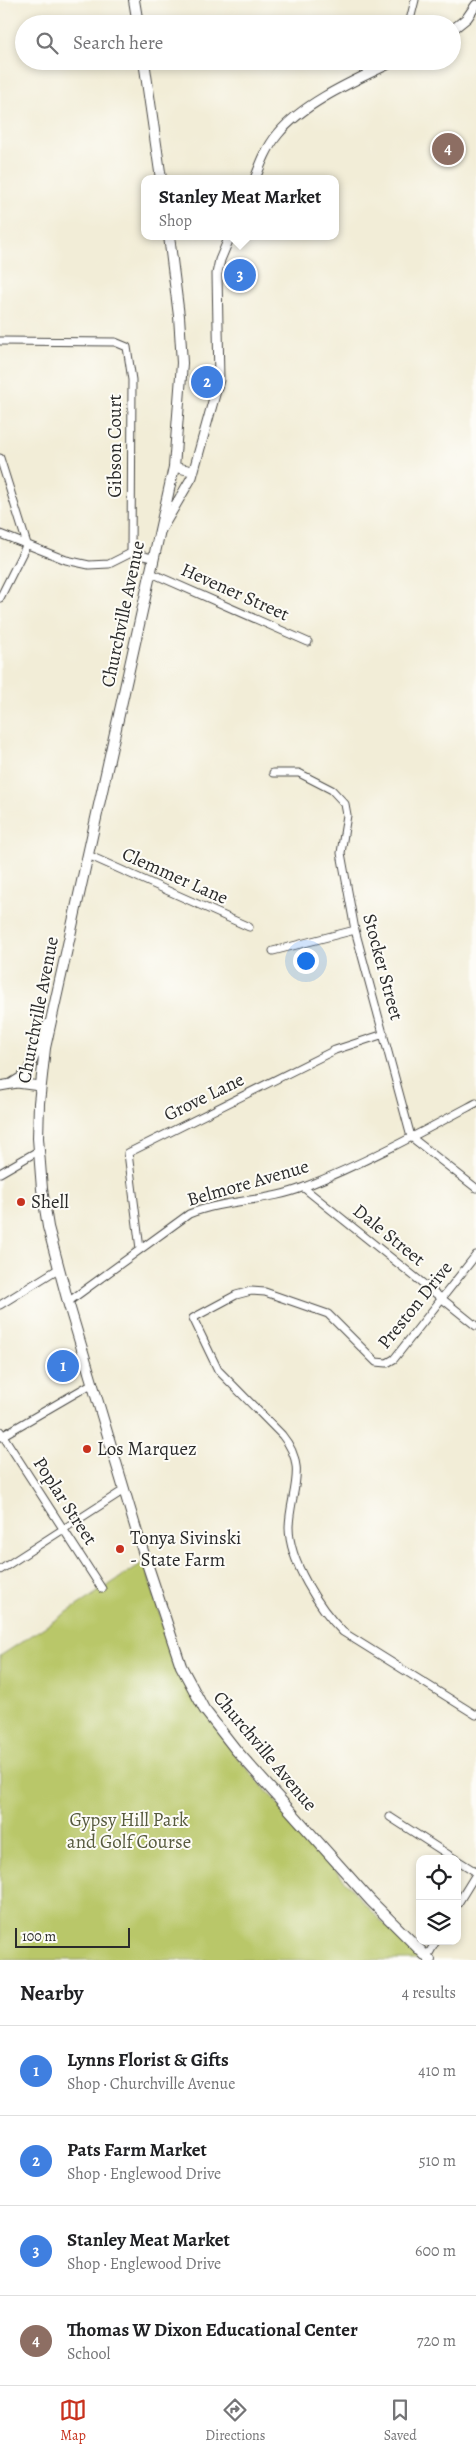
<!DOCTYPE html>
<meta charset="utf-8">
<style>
:root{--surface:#fff;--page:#f6f6f6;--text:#202124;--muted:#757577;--line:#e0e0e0;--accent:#c8321e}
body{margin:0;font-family:Alegreya,serif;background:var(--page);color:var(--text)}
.controls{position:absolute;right:15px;bottom:15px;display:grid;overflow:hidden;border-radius:10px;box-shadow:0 2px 8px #0003}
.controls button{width:45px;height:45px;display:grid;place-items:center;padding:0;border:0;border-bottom:1px solid var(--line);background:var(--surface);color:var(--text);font:25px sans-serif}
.scale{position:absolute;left:15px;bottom:12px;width:115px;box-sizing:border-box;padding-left:5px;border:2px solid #2b2b2b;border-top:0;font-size:14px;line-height:18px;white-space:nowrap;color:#2b2b2b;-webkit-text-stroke:4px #fdfcf7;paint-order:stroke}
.you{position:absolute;left:305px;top:960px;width:18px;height:18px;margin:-12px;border:4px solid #fff;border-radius:50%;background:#1a73e8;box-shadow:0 0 0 8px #1a73e833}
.badge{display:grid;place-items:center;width:32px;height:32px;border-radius:50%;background:var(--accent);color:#fff;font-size:16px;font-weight:700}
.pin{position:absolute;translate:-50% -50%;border:2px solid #fff;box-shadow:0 1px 5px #0006}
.popup{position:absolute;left:141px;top:175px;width:198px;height:65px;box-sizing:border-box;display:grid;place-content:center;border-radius:10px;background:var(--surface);filter:drop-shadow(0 1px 4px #0005);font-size:16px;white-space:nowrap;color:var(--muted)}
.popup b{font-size:19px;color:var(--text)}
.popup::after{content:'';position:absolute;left:50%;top:100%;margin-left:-10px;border:10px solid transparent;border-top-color:var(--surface)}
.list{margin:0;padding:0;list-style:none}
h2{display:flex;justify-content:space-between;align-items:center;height:65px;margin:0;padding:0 20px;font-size:21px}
h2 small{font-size:16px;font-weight:400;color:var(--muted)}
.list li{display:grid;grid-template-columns:32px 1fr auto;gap:15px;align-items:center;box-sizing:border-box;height:90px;padding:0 20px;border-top:1px solid var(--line)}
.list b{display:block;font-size:19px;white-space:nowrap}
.list p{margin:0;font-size:16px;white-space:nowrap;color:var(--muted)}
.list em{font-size:16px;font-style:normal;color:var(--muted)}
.icon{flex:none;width:28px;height:28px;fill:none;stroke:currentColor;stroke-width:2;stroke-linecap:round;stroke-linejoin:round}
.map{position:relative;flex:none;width:476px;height:1960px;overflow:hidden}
.search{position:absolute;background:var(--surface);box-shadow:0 2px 8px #0003;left:15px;right:15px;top:15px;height:55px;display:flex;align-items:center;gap:12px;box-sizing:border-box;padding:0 18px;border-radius:28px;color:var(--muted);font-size:19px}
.sheet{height:425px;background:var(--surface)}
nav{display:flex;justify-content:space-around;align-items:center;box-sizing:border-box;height:70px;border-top:1px solid var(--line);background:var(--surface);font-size:14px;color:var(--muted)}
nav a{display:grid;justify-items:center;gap:2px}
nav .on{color:var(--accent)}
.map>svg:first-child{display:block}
</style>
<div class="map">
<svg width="476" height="1960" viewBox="0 0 476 1960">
<rect width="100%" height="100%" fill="#fdfcf7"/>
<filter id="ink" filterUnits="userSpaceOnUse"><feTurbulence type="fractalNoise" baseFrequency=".02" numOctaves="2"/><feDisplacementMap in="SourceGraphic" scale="10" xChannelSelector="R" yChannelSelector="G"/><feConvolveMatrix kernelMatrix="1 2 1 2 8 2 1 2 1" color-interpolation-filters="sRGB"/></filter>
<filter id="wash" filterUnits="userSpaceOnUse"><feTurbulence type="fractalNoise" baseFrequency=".0096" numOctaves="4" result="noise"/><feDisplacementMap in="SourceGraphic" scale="20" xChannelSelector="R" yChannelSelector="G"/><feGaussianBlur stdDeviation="1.12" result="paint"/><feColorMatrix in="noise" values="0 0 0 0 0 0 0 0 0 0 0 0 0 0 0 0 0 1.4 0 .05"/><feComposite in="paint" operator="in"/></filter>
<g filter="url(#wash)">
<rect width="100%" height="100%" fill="#f2edd7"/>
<path fill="#b9c769" stroke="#72794a" d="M144,1562L166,1634L231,1750L372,1912L421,1960H0V1656Z"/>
</g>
<g filter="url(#ink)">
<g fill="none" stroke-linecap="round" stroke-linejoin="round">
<defs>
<path id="street" d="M409,24L415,0
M365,75L374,61
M0,341L115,342L127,347L132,380L131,553
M0,458L27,544L0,598
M0,534L66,560L89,565L109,564L131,553L152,558
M149,572L308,642
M273,773H299L332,790L345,804L347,815L341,853L355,930L411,1137L476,1188
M88,855L249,927
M273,951L355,930
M0,1173L38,1151
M304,1188L476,1326
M140,1249L128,1153L335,1050L384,1034
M476,1255L394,1359L387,1363L376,1362L328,1314L265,1292L251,1291L236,1295L193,1318L218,1370L282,1435C309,1468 290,1491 289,1527C289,1561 319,1608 343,1632L476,1715
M68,1302L189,1214C226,1199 268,1202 304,1187C363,1164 420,1133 476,1103
M0,1305L58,1269
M0,1431L102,1589
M0,1437L93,1383
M0,1570L124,1490
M390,1817L455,1859
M457,1860L476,1872
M457,1905L476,1874
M427,1957L436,1941"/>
<path id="secondary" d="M452,30L467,18L476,5
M255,179C261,163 267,147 278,134C304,102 358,79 395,61
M174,467L192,471
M161,530L192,477L219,380L217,274L220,260L230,236
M11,1084L25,1075L29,1069L48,1024
M0,1086L17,1083L40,1086"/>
<path id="primary" d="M134,0L138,24
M144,61L161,179
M169,236L179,316L182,363L174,467L45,1048L39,1103L38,1138L42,1189L48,1227L68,1302L138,1536L181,1666L204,1709L236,1750L371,1901L430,1960"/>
</defs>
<use href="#street" stroke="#494845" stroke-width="9"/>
<use href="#secondary" stroke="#494845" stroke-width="11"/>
<use href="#primary" stroke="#494845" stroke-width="12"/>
<use href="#street" stroke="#fff" stroke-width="7"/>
<use href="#secondary" stroke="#fff" stroke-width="9"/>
<use href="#primary" stroke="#fff" stroke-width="10"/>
</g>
</g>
<g fill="#c8321e" stroke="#fdfcf7" stroke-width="2">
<circle cx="21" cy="1202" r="5"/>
<circle cx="87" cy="1449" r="5"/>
<circle cx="120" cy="1549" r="5"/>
</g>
<g text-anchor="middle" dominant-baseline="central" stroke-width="4" stroke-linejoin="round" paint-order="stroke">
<g font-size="19" fill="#2b2b2b" stroke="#fdfcf7">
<text transform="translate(115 446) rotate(-90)">Gibson Court</text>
<text transform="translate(235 592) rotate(24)">Hevener Street</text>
<text transform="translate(123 614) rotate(-78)">Churchville Avenue</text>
<text transform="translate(175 876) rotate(24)">Clemmer Lane</text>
<text transform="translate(383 967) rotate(75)">Stocker Street</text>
<text transform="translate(38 1010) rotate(-79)">Churchville Avenue</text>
<text transform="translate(204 1097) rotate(-26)">Grove Lane</text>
<text transform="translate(248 1183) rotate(-16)">Belmore Avenue</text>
<text transform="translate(389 1235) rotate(39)">Dale Street</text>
<text transform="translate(415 1305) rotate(-51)">Preston Drive</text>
<text transform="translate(65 1501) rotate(57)">Poplar Street</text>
<text transform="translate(265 1751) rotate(50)">Churchville Avenue</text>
</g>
<g font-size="19" fill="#2b2b2b" stroke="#fdfcf7" text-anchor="start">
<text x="31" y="1202">Shell</text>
<text x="97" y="1449">Los Marquez</text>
<text x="130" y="1538">Tonya Sivinski<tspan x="130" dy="22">- State Farm</tspan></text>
</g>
<g font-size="19" fill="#565a3e" stroke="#fdfcf7">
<text x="129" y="1820">Gypsy Hill Park<tspan x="129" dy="22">and Golf Course</tspan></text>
</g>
</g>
</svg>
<div class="controls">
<button><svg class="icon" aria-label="locate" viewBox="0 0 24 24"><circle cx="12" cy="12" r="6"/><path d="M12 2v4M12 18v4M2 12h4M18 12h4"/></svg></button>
<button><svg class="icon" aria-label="layers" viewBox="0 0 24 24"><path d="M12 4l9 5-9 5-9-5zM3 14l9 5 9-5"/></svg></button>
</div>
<div class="scale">100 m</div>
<div class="you"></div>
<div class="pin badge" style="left:63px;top:1366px;background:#3f7fe0">1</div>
<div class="pin badge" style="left:207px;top:382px;background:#3f7fe0">2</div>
<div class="pin badge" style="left:240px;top:275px;background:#3f7fe0">3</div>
<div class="popup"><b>Stanley Meat Market</b>Shop</div>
<div class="pin badge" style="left:448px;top:149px;background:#8d6e63">4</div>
<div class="search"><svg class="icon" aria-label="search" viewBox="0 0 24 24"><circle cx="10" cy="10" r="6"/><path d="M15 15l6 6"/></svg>Search here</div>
</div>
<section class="sheet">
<h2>Nearby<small>4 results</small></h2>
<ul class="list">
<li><span class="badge" style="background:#3f7fe0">1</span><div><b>Lynns Florist &amp; Gifts</b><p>Shop · Churchville Avenue</p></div><em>410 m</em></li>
<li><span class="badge" style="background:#3f7fe0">2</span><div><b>Pats Farm Market</b><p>Shop · Englewood Drive</p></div><em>510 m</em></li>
<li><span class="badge" style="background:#3f7fe0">3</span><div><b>Stanley Meat Market</b><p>Shop · Englewood Drive</p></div><em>600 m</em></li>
<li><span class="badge" style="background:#8d6e63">4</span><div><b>Thomas W Dixon Educational Center</b><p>School</p></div><em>720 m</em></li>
</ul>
</section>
<nav>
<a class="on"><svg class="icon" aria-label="map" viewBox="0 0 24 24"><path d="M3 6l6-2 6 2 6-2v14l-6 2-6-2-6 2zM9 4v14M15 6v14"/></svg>Map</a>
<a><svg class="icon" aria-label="directions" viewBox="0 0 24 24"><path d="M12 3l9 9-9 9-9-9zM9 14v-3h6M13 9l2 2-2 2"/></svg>Directions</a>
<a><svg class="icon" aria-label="saved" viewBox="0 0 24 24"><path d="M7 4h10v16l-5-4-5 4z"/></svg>Saved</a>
</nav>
